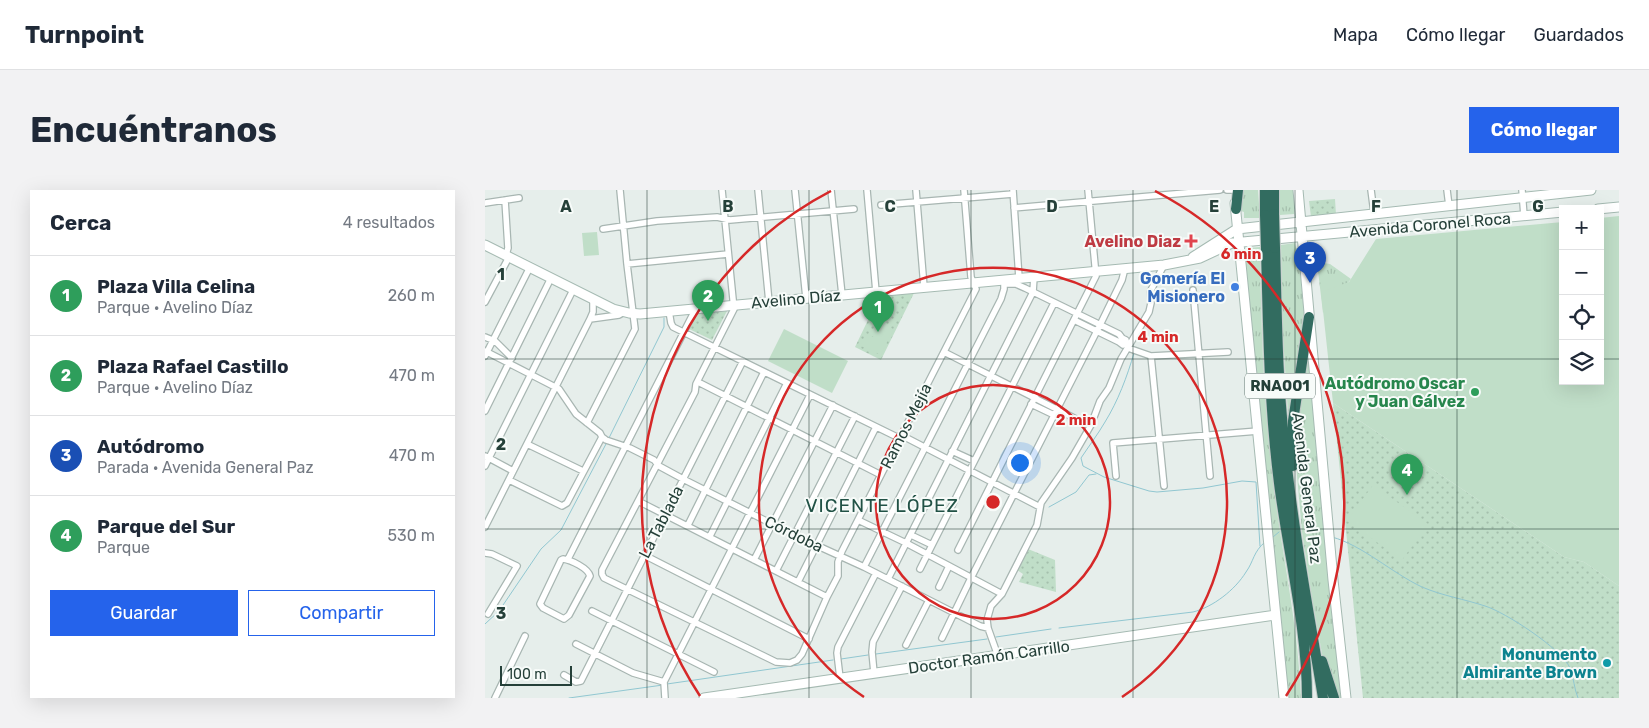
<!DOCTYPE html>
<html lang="es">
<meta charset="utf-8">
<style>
:root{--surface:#fff;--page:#f2f2f3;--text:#1f2937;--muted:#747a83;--line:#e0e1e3;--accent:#2563eb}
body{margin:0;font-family:Rubik,sans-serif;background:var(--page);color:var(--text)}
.controls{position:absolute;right:15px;top:15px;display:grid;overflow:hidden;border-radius:0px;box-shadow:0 5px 20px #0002}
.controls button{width:45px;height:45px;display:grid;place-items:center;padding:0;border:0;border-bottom:1px solid var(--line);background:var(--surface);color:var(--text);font:25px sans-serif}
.scale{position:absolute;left:15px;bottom:12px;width:72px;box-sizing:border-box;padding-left:5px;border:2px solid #254039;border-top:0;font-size:14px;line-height:18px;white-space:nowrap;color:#254039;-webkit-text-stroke:4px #f7fbf9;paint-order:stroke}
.you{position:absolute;left:534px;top:272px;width:18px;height:18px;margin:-12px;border:4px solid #fff;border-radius:50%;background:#1a73e8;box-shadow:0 0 0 8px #1a73e833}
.badge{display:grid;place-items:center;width:32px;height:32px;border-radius:50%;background:var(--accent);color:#fff;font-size:16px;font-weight:700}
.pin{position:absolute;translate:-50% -41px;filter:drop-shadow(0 1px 2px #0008)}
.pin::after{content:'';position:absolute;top:26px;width:18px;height:15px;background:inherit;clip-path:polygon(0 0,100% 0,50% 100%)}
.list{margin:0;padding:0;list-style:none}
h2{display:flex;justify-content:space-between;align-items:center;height:65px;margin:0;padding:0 20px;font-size:21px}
h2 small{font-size:16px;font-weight:400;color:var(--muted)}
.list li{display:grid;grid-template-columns:32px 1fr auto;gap:15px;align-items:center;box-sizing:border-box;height:80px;padding:0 20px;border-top:1px solid var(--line)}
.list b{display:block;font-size:19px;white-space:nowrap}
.list p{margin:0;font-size:16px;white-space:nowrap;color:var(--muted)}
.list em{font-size:16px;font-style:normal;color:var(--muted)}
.actions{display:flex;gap:10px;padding:15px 20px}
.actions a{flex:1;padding:11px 0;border:1px solid var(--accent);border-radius:0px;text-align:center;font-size:18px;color:var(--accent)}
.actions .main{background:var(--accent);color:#fff}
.icon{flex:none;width:28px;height:28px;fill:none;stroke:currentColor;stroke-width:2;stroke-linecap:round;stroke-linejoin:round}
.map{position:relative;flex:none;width:1134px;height:508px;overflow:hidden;border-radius:0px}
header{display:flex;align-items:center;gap:30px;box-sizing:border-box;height:70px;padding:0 25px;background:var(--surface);border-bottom:1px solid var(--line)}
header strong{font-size:24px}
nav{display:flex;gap:28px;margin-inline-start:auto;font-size:18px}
.intro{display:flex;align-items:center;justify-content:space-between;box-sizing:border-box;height:120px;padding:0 30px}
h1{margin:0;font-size:35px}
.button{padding:12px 22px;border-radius:0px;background:var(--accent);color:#fff;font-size:18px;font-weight:700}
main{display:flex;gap:30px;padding:0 30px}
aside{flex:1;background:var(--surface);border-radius:0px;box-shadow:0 5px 20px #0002}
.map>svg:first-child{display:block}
</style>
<header>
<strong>Turnpoint</strong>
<nav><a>Mapa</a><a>Cómo llegar</a><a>Guardados</a></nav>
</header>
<div class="intro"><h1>Encuéntranos</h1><a class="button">Cómo llegar</a></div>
<main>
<aside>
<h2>Cerca<small>4 resultados</small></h2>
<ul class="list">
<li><span class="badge" style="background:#2e9e5b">1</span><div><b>Plaza Villa Celina</b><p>Parque · Avelino Díaz</p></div><em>260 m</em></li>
<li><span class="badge" style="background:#2e9e5b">2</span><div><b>Plaza Rafael Castillo</b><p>Parque · Avelino Díaz</p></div><em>470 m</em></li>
<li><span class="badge" style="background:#1a4fb4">3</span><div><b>Autódromo</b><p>Parada · Avenida General Paz</p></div><em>470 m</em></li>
<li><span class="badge" style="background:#2e9e5b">4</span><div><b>Parque del Sur</b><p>Parque</p></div><em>530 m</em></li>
</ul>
<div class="actions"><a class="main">Guardar</a><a>Compartir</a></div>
</aside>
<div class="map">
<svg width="1134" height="508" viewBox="0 0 1134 508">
<defs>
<pattern id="grass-tufts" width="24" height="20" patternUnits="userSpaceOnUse" patternTransform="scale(1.25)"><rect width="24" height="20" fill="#c0dec8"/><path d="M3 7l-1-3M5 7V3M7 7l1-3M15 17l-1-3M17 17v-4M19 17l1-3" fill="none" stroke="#a5c0ad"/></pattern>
<pattern id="park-dots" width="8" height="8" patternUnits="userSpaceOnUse" patternTransform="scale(1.25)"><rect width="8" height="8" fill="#c0dec8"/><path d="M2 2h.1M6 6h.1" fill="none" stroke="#a5c0ad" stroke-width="1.8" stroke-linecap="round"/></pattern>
</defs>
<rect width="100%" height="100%" fill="#e6eeeb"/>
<path fill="url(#grass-tufts)" d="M755,0H773L775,28H759V22L756,21Z
M795,0H810L811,19H809V24L795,25Z
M810,53L811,58H813L820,134L804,240L798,146L796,55Z
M775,57C776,129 778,202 786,274C794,352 813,429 816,508H802L759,62L762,58Z
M839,73L845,74L866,89L838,123L833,81Z
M824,150L859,508H851L839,475L827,408L817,342L811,274L812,232Z"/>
<path fill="url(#park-dots)" d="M850,9L851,25L826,27L824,11Z
M430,101L396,170L370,157L395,105Z
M242,121L227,150L204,139L212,124Z
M848,213L1079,367L1099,372L1134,396V508H878Z
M543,359L570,370L571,402L534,392L538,384L532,380Z"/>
<path fill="#c0dec8" d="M1134,26V396L1099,372L1079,367L848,213L836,102L864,92L891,49L1078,32V191H1115V28Z
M112,42L114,65L99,66L97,43Z
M395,132L408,139L396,165L376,156L381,144L388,147Z
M299,139L363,171L347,203L283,171Z
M888,295L943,334L917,370L862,331Z"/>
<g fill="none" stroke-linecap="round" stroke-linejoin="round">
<path stroke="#91c7d1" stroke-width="1" d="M649,163C642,187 633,211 620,232C613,244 604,256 596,268L598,276L619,287L664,301L672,302L718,298L757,291L771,292L775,356
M124,248L179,137V128
M564,317L591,302L604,285L611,284
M788,347L794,342
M847,347C877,355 907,383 937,397C958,406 979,409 1000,416C1020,422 1077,459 1085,478C1089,488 1089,499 1093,508
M0,434L14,421L56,359L76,340L121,254
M574,438L708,422C728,417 750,400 761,382C769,371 768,362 780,352
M511,447L566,439
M391,464L502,449
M356,469L383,465
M182,494L348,470
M84,508L178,495"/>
<defs>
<path id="street" d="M237,0L249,119L211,194L210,202L117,380V384L119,388L291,472L305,473L312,470L317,464L342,407L353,386V372L357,361L489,103L491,99L486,87L479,0
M273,0L284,112
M310,0L321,108
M346,0L357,105
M382,0L391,102
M431,0L439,97
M528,0L534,88
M742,0H748
M886,0L889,23
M962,0L964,16
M1037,0L1039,26
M20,10L23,58L21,65
M0,13L34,8
M396,15L528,4
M529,18L735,0
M118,39L172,31L232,27L245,30L369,19
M142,74L243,64
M519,94H531L540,98L634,144L637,148L641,150V153L638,155L634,152L637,148
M708,100L725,286
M0,112L24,67
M184,121L186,133L188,137L414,248
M105,129L108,122V110
M589,130L634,152
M0,147L10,151L27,168
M643,158L666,166L743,162
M0,161L74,199L91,224L115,243L117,247L121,250L145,258L169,270L174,276L198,289L309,345L379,377L495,436L503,438
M459,162L599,233L606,235
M0,166L45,77
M666,166L679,296
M213,192L396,285
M546,214L569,225
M0,221L66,88
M102,233L150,139L142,74L135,0
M416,245L555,317
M42,254L98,281
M467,261L489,271
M0,266L28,281
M0,276L88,100
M631,286L628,253L773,241
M24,290L77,316L82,313L117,247
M153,311L342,407
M373,330L421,353L517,404
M203,335L279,182
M0,337L105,129L134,125L139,122
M426,345L447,355
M225,346L302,193
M473,360L611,86L603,0
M0,363L7,364L32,376L3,424
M159,365L324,449
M78,369C86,370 103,378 105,386L84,425L79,429L58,418L55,414L76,370Z
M83,369L208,124L209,119
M269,370L348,215
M379,377L516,109L519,99V90
M435,379L569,113
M291,381L370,226
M403,389L548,102L549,87
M313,392L391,237
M454,397L464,376
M107,421L229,482
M457,448L486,388L615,135L637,90L640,78
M91,454L148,483L179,492
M421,455L444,410
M513,466L503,438L502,430L506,416L517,404L552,335L556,313L587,268L606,235L615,211L624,198L636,169L664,122L666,113L665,102L679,75
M389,483L387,462L388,452L417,396
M79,485L91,492L96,491L258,171
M355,488L352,463L353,457L391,383
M179,492L325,205
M179,492L180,508
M10,508L40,446"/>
<path id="secondary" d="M813,0L848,390L861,508
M750,13L799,508
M1113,19L1134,17
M0,55L128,119L144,123L155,124L679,75L715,68L747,53L1078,22
M708,67L752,39L1106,0
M219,508L790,425"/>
<path id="highway" d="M780,0V25
M789,0V24
M751,19L753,0
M781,58C783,137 784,215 794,293C803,364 822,436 822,508
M790,58C792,121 792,185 799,248C807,335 824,422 838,508
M808,276V231L824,127
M837,471L849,508"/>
</defs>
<use href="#street" stroke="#a8b6b2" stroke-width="8"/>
<use href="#secondary" stroke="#a5bab2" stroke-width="11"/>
<use href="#highway" stroke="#c2cac8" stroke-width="12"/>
<use href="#street" stroke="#fff" stroke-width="5.5"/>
<use href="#secondary" stroke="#fff" stroke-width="9"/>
<use href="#highway" stroke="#326c60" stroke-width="10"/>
<defs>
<path id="highway-bridge" d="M789,24L790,58
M780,25L781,58"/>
</defs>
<use href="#highway-bridge" stroke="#c2cac8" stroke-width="12" stroke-linecap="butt"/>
<use href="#highway-bridge" stroke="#326c60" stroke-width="10"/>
</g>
<path fill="none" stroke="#254039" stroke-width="1" stroke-opacity="0.55" d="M162,0V508M324,0V508M486,0V508M648,0V508M810,0V508M972,0V508M0,169H1078M1115,169H1134M0,339H1134"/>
<g fill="none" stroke="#d62828" stroke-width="2.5">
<circle cx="508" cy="312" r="117"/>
<path d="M379 507A234 234 0 1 1 637 507"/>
<path d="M215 506A351 351 0 0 1 346 1M670 1A351 351 0 0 1 801 506"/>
</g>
<path fill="#e0444e" stroke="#f7fbf9" stroke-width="2" d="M703.5 43.5h5v5h5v5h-5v5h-5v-5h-5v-5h5z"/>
<circle fill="#3f7fe0" stroke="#f7fbf9" stroke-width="2" cx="750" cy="97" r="5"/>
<circle fill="#2e9e5b" stroke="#f7fbf9" stroke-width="2" cx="990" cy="202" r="5"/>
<circle fill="#0f9aa8" stroke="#f7fbf9" stroke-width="2" cx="1122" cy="473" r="5"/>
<g text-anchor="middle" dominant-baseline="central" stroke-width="4" stroke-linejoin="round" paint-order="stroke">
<rect fill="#f7fbf9" stroke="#647873" stroke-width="1" x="760" y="183.5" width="70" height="25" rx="4"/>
<g font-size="15" font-weight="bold" fill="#254039">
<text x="795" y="196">RNA001</text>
</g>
<g font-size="16" fill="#254039" stroke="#f7fbf9">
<text transform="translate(945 35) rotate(-5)">Avenida Coronel Roca</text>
<text transform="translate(311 109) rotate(-5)">Avelino Díaz</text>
<text transform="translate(421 236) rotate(-63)">Ramos Mejía</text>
<text transform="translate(822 298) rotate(83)">Avenida General Paz</text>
<text transform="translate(176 332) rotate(-63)">La Tablada</text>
<text transform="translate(309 344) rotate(26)">Córdoba</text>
<text transform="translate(504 467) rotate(-8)">Doctor Ramón Carrillo</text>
</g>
<g font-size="16" font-weight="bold" fill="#be3a42" stroke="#f7fbf9" text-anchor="end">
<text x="696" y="51">Avelino Diaz</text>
</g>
<g font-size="16" font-weight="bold" fill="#366cbe" stroke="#f7fbf9" text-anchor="end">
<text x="740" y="88">Gomería El<tspan x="740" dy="18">Misionero</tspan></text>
</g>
<g font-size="16" font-weight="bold" fill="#27864d" stroke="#f7fbf9" text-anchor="end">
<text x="980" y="193">Autódromo Oscar<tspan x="980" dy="18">y Juan Gálvez</tspan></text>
</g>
<g font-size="16" font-weight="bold" fill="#0d838f" stroke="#f7fbf9" text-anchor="end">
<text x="1112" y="464">Monumento<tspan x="1112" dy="18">Almirante Brown</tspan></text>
</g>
<g font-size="19" letter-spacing="1" fill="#215246" stroke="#f7fbf9">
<text x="397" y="315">VICENTE LÓPEZ</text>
</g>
</g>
<g font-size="16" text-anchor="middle" font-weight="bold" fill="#254039" stroke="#f7fbf9" stroke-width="4" stroke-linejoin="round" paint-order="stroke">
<text x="81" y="22">A</text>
<text x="243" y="22">B</text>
<text x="405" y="22">C</text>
<text x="567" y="22">D</text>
<text x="729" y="22">E</text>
<text x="891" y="22">F</text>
<text x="1053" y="22">G</text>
<text x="16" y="90">1</text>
<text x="16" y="260">2</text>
<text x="16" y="429">3</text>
</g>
<circle cx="508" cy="312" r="8" fill="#d62828" stroke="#f7fbf9" stroke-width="2.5"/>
<g font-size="15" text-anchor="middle" font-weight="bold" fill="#d62828" stroke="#f7fbf9" stroke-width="4" stroke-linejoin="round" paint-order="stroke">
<text x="756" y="69">6 min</text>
<text x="673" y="152">4 min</text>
<text x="591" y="235">2 min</text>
</g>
</svg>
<div class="controls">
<button>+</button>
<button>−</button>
<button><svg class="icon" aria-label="locate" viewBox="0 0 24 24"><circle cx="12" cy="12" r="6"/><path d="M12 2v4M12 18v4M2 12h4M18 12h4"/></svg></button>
<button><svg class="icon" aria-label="layers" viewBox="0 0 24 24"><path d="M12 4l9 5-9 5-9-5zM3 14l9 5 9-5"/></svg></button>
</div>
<div class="scale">100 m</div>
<div class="you"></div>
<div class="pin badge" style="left:393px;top:142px;background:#2e9e5b">1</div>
<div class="pin badge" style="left:223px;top:131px;background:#2e9e5b">2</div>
<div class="pin badge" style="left:825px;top:93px;background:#1a4fb4">3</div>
<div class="pin badge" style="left:922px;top:305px;background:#2e9e5b">4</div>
</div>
</main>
